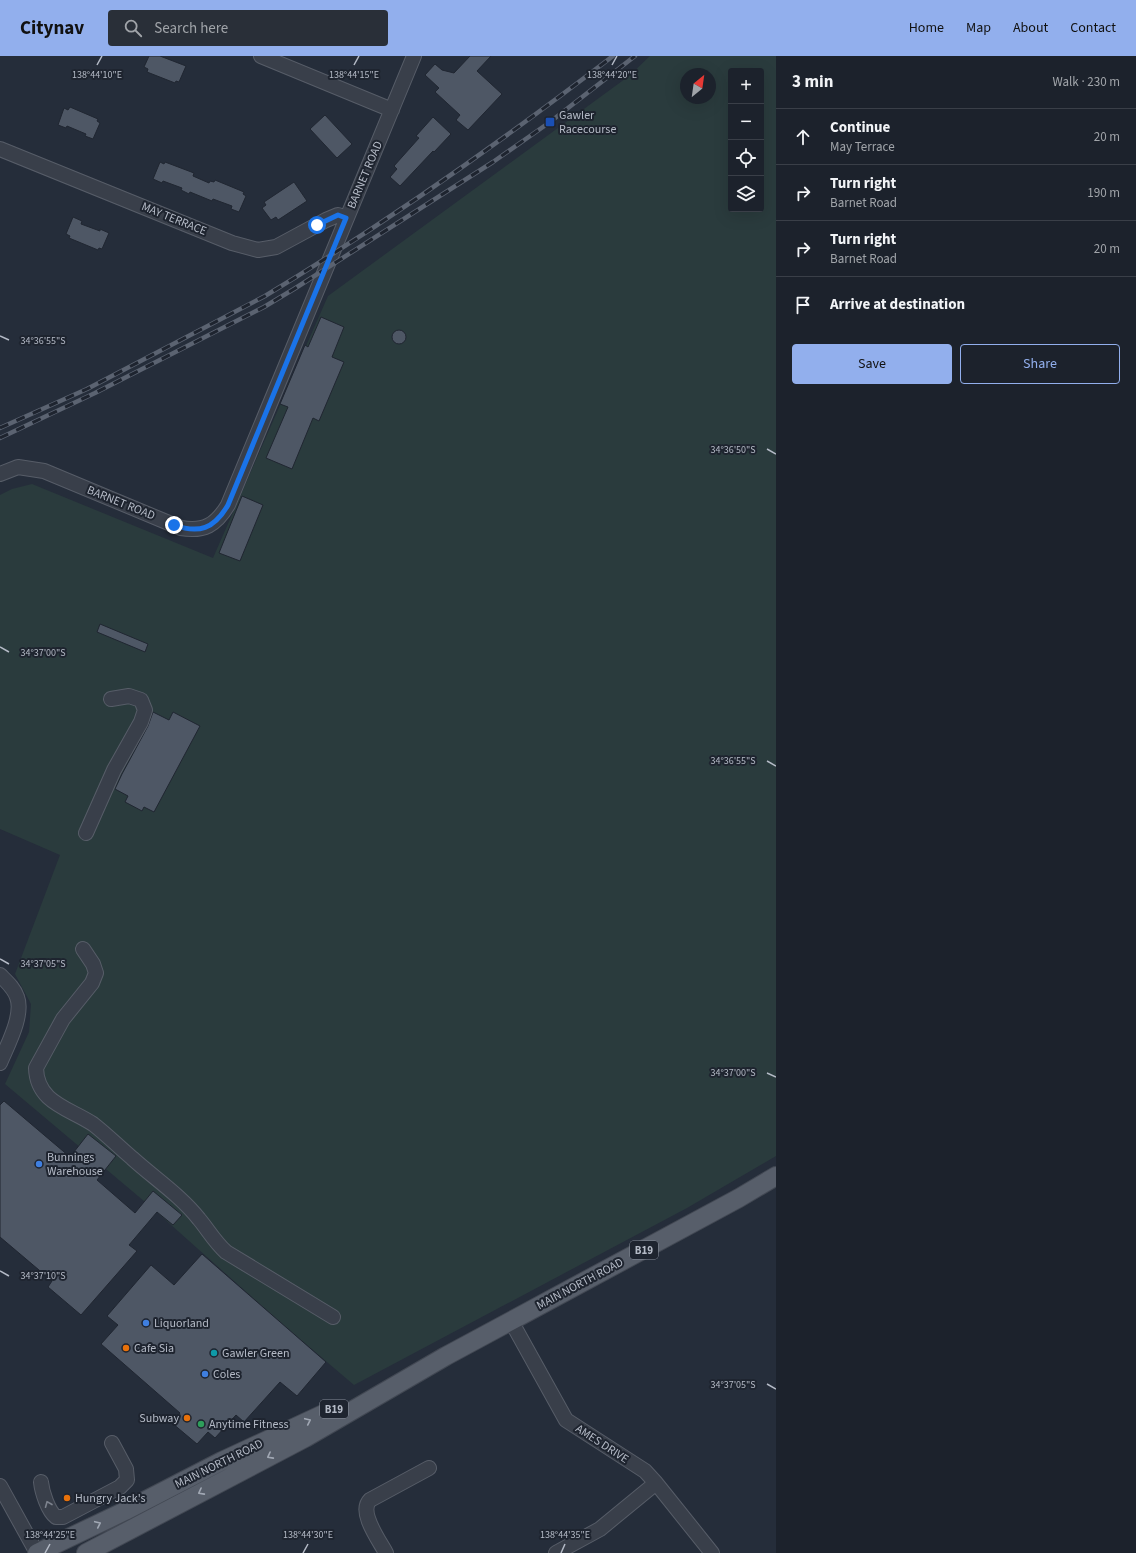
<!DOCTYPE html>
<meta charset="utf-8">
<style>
:root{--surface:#1c222c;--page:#292f38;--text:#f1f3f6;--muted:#a0a4a9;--line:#3a3f48;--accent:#92afed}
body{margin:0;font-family:"Source Sans 3",sans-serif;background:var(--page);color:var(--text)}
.controls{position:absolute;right:12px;top:12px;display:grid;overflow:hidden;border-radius:4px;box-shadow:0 4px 16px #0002}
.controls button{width:36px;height:36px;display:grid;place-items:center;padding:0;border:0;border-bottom:1px solid var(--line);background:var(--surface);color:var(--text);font:20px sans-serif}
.compass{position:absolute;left:680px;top:12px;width:36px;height:36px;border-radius:50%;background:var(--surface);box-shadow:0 4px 16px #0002;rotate:29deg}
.stop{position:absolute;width:12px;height:12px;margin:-9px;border:3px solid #1a73e8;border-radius:50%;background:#fff}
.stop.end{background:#1a73e8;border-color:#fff;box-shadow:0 1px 4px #0008}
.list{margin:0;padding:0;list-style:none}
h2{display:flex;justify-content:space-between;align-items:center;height:52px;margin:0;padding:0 16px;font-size:17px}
h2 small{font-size:13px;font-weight:400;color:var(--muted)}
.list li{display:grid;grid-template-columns:26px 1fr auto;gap:12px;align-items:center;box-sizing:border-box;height:56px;padding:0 16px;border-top:1px solid var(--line)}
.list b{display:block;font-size:15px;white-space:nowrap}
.list p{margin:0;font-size:13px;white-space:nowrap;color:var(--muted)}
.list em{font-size:13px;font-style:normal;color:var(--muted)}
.actions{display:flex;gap:8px;padding:12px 16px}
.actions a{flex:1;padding:9px 0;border:1px solid var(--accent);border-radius:4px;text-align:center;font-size:14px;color:var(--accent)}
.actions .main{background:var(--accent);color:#111}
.icon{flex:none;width:22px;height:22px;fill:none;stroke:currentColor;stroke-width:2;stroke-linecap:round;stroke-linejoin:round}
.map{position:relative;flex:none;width:776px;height:1497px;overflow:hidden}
header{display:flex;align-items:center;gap:24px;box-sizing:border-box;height:56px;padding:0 20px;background:var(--accent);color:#111}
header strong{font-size:19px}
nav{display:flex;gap:22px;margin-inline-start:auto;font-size:14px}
.search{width:280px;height:36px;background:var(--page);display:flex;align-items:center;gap:10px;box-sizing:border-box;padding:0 14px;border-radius:4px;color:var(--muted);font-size:15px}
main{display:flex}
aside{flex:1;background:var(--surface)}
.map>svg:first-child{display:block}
</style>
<header>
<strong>Citynav</strong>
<div class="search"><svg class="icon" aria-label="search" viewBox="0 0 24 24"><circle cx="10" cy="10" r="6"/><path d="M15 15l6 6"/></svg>Search here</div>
<nav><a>Home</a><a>Map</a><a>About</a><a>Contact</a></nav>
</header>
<main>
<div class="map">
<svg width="776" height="1497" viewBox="0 0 776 1497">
<rect width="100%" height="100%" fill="#252d3a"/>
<path fill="#2a3b3d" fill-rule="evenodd" d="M650,0H776V1100L687,1152L354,1329L281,1267L151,1151L5,1028L29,976L31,948L15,918L60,799L0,773V439L12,433L32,428L213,502L328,240L629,20ZM731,15H761V153H731ZM686,18H710V42H686Z"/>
<path fill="#4e5765" stroke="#202631" d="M149,0H160L186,10L179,26L176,25L175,27L147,16L148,13L144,11Z
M470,0H491L477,15L502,38L468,74L456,64L460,59L435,36L439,32L425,19L435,8L442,14L454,17Z
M70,51L98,63L97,65L100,67L93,83L85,80L86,78L67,70L66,72L58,69L64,52L68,54Z
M325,59L352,88L337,102L310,73Z
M433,61L451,78L434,96L433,95L400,130L390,121L397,113L394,110L419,82L416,80Z
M160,106L164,108L165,106L194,117L193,120L209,127L210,125L214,126L215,124L244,136L243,138L246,140L239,156L231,153L232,150L213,143L212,145L190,136L189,138L181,134L182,132L163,125L162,127L153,123Z
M294,126L307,145L278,164L276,161L271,164L262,152L266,149L264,146Z
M73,161L82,165L81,168L100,175V173L109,177L102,193L99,192L98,194L69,182L70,180L66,178Z
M321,261L344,271L332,301L344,306L319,365L313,362L292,413L266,402L288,351L280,348L305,289L308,291Z
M392 281a7 7 0 1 1 14 0a7 7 0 1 1-14 0Z
M242,440L263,449L240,505L219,497Z
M100,568L148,588L145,596L97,576Z
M153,656L169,664L173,656L200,670L154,756L144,751L142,755L125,746L128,740L115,733L122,718L148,670Z
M4,1045L70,1101L88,1078L116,1100L97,1124L135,1157L153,1135L182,1159L173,1169L157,1156L129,1189L137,1195L81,1259L48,1231L52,1225L0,1181V1049Z
M202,1198L326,1306L297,1340L280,1326L244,1366L236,1359L215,1382L208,1376L197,1388L172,1367L180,1357L101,1288L118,1269L107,1260L151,1209L174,1229Z"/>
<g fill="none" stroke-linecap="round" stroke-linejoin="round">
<defs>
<path id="minor" d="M261,0L392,54
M0,93L232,187L258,194L276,191L326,164L338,159L347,162
M0,418L18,411L44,415L181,472C204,476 216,469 228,449L414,0
M86,777L114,714L141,666L145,654L141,644L129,640L111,643
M83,893L93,908L96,917L92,927L63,963L36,1012C37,1047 69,1052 93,1068C106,1078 119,1091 132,1102C154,1122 180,1139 199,1163C209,1175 214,1185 226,1196L333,1261
M0,919C7,926 14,932 17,941C24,959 7,990 0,1007
M511,1265L566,1364L645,1415L656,1427L712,1497
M41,1426C42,1436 48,1455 56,1461H63L120,1431L127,1424L126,1413L112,1387
M0,1430L37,1497
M386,1497C379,1484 358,1456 370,1444L429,1412
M556,1497L600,1473L656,1427"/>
<path id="major" d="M37,1497L125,1455L222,1405L332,1354
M86,1497L305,1382L446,1300L739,1142L776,1120"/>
</defs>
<use href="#minor" stroke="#575d68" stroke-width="16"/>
<use href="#major" stroke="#424853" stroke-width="20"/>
<use href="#minor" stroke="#393f4a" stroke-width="14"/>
<use href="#major" stroke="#575e6a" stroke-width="18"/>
<defs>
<path id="rail" d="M0,372L87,333L265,240C386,167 501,86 613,0
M0,382L95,337L264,251L294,233L493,106L550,66L635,0"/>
</defs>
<use href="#rail" stroke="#5b6371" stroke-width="4.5"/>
<use href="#rail" stroke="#1e242f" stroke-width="3" stroke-dasharray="9" stroke-linecap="butt"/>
</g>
<defs><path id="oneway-chevron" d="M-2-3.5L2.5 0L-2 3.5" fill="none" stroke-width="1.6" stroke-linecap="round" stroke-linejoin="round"/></defs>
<g stroke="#a1a8b4">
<use href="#oneway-chevron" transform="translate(308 1365) rotate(-25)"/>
<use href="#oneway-chevron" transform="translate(270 1400) rotate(152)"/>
<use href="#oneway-chevron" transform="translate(201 1436) rotate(152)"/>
<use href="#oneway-chevron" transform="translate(98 1468) rotate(-25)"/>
</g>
<use stroke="#7d838e" href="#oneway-chevron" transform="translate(48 1448) rotate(-112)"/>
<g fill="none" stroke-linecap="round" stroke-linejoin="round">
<path stroke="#1a73e8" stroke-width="5" d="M174,469C199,478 214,473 228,449L346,162L338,159L317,169"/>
</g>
<path fill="none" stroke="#b4bac6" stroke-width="1.5" d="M97,9L102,0M354,9L359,0M612,9L617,0M0,280L9,284M767,393L776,398M0,591L9,596M767,705L776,710M0,903L9,908M767,1017L776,1021M0,1215L9,1220M767,1328L776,1333M45,1497L50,1488M303,1497L308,1488M561,1497L565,1488"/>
<rect fill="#1a4fb4" stroke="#1e242f" stroke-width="1.5" x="545" y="61" width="10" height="10" rx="2"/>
<g fill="#3f7fe0" stroke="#1e242f" stroke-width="1.5">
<circle cx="39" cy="1108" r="4"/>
<circle cx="146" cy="1267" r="4"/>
<circle cx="205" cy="1318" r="4"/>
</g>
<g fill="#e8710a" stroke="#1e242f" stroke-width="1.5">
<circle cx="126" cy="1292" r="4"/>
<circle cx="187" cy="1362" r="4"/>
<circle cx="67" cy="1442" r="4"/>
</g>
<circle fill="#0f9aa8" stroke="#1e242f" stroke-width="1.5" cx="214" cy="1297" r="4"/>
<circle fill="#2e9e5b" stroke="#1e242f" stroke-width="1.5" cx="201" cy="1368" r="4"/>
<g text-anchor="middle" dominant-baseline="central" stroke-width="4" stroke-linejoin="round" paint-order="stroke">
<g fill="#1e242f" stroke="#878d99" stroke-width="1">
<rect x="630" y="1185" width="28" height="18" rx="3"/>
<rect x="320" y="1344" width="28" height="18" rx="3"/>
</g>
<g font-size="11" font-weight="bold" fill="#b4bac6">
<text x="644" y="1194">B19</text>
<text x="334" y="1353">B19</text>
</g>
<g font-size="12" fill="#b4bac6" stroke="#1e242f" text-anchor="start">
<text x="559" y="59">Gawler<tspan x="559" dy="14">Racecourse</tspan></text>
<text x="47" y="1101">Bunnings<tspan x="47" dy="14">Warehouse</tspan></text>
<text x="154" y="1267">Liquorland</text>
<text x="134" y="1292">Cafe Sia</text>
<text x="222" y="1297">Gawler Green</text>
<text x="213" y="1318">Coles</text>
<text x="179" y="1362" text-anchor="end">Subway</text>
<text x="209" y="1368">Anytime Fitness</text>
<text x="75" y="1442">Hungry Jack's</text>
</g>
<g font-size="12" fill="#b4bac6" stroke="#1e242f">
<text transform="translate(365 119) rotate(-67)">BARNET ROAD</text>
<text transform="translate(174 163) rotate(22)">MAY TERRACE</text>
<text transform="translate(121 447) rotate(22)">BARNET ROAD</text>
<text transform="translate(580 1228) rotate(-28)">MAIN NORTH ROAD</text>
<text transform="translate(602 1388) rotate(33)">AMES DRIVE</text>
<text transform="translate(219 1408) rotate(-26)">MAIN NORTH ROAD</text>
</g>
</g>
<g font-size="10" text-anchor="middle" fill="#b4bac6" stroke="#1e242f" stroke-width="4" stroke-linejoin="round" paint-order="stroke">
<text x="97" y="22">138°44'10"E</text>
<text x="354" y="22">138°44'15"E</text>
<text x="612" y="22">138°44'20"E</text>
<text x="43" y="288">34°36'55"S</text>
<text x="733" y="397">34°36'50"S</text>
<text x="43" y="600">34°37'00"S</text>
<text x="733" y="708">34°36'55"S</text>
<text x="43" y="911">34°37'05"S</text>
<text x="733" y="1020">34°37'00"S</text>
<text x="43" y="1223">34°37'10"S</text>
<text x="733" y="1332">34°37'05"S</text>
<text x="50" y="1482">138°44'25"E</text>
<text x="308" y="1482">138°44'30"E</text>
<text x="565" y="1482">138°44'35"E</text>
</g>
</svg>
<div class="controls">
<button>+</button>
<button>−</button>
<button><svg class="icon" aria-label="locate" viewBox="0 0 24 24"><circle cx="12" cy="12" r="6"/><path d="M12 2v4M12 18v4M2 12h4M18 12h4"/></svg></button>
<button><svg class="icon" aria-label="layers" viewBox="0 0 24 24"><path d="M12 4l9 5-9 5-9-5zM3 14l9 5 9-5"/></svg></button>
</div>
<svg class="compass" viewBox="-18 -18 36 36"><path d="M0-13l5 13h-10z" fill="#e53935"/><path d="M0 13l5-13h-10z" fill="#a0a4a9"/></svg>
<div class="stop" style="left:317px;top:169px"></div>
<div class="stop end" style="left:174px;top:469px"></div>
</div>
<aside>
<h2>3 min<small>Walk · 230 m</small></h2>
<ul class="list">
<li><svg class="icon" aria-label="ahead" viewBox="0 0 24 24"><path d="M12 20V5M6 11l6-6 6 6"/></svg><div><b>Continue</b><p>May Terrace</p></div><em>20 m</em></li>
<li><svg class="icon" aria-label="right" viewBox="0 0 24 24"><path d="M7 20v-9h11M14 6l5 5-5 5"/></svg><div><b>Turn right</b><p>Barnet Road</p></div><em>190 m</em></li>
<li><svg class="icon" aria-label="right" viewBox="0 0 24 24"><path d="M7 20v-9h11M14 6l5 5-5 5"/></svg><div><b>Turn right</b><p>Barnet Road</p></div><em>20 m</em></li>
<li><svg class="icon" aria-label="arrive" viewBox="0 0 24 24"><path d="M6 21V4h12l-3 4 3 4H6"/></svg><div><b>Arrive at destination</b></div></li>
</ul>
<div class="actions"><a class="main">Save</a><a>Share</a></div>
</aside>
</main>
